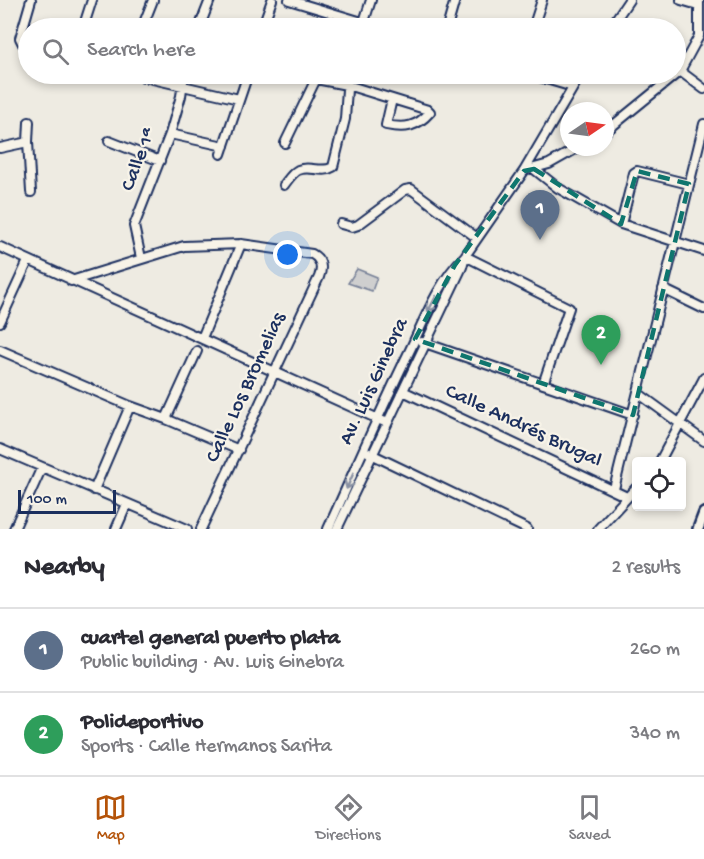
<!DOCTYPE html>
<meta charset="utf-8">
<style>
:root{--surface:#fff;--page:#f7f7f7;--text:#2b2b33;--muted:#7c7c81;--line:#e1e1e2;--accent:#b45309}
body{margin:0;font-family:"Gochi Hand",sans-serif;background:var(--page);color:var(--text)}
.controls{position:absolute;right:18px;bottom:18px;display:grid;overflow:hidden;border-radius:6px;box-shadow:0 3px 9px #0003}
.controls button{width:54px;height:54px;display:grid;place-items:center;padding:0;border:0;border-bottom:2px solid var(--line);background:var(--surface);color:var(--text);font:30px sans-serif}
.compass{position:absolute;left:560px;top:102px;width:54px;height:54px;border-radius:50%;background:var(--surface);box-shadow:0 3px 9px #0003;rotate:77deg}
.scale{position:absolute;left:18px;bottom:15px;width:98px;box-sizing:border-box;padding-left:6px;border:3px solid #1b2f5e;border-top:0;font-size:16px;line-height:21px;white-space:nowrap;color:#1b2f5e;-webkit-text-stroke:4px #f7f3e8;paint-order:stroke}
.you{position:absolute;left:288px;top:255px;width:21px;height:21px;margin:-15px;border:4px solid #fff;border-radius:50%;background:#1a73e8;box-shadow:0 0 0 9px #1a73e833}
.badge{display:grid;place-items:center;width:39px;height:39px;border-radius:50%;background:var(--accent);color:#fff;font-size:20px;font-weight:700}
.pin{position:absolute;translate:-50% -50px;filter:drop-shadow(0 2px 3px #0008)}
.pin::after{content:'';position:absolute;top:32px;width:21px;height:18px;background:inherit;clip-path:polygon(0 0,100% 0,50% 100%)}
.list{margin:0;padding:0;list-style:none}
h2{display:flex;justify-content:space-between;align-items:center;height:78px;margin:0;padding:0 24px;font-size:26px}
h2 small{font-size:20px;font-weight:400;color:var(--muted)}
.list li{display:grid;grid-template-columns:39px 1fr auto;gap:18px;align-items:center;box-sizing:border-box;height:84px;padding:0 24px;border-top:2px solid var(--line)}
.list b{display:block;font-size:22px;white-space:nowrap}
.list p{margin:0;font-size:20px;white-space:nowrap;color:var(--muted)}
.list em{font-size:20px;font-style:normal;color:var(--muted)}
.icon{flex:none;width:33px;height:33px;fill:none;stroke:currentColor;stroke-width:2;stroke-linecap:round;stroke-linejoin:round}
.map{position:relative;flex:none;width:704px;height:529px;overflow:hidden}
.search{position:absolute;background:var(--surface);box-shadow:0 3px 9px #0003;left:18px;right:18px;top:18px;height:66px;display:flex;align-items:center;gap:15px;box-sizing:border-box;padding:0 21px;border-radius:33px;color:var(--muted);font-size:22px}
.sheet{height:246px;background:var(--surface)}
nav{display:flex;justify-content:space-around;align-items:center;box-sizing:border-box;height:84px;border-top:2px solid var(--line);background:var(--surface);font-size:16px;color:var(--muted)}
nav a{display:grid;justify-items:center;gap:3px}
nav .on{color:var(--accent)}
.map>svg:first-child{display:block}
</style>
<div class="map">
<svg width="704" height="529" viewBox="0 0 704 529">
<rect width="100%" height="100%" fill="#eeebe2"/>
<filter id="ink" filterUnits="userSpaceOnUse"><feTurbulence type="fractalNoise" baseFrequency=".0167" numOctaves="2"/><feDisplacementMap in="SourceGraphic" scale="12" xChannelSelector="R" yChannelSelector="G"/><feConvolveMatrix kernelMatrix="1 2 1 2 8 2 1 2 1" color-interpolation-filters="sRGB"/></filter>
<g filter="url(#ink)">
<path fill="#cfcfcf" stroke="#757f96" stroke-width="1.5" d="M357,269L377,277L372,291L348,283Z"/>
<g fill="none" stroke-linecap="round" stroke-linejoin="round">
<defs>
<path id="minor" d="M289,0L382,28
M681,0L698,5
M83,28L92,0
M142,28L153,0
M199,28L210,0
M262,28L272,0
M362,28L371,0
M447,28L455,0
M533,28L542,0
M610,28L629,0
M28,46L23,44L20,38L31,0
M680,71L704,89
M131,74L239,99
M529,74L573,87
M29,122L28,142L31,192
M605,132L680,71L699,36V0
M170,134L224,146
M109,141L160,161
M285,143L316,79L347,85L428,110L430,112C417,127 405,129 386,125L392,99
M0,148L28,142
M221,154L248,74
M531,169L549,164L579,147
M534,169L558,188L621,224L704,251
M284,185C288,180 292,173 298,170C310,165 322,174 333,167L345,119L348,74
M341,224L352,227L358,225L405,190L411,189L477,238
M621,224L634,173L637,171L689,184
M0,247L387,423
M465,256L569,308L543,384
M141,258L134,226L170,134L181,96L184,74
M71,281L184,246L241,244L312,254C321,259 323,267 319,277L201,529
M663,289L704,309
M0,322L28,261
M202,338L241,244
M422,342L633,415
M0,350L130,406L166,419L239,450
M403,391L627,497
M638,393L704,441
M166,419L197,351
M0,449L187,529
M369,453L527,529
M660,461L704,378
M614,489L704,124
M94,490L130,406
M14,529L42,467
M116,529L127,504
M328,529C355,469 381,409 410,350C425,318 439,281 465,256L524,171L581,74
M337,529L462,267L465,256
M598,529L636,488"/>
<path id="major" d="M698,529L704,513"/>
</defs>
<use href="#minor" stroke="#1b2f5e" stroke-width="12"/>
<use href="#major" stroke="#1b2f5e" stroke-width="14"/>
<use href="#minor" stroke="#f7f3e8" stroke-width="8"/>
<use href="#major" stroke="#f7f3e8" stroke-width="9"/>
</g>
<defs><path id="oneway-shaft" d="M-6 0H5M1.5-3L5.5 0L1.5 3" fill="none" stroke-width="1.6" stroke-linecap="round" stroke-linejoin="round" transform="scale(1.5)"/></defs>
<g stroke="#8991a3">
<use href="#oneway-shaft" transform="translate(432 304) rotate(118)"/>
<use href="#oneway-shaft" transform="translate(350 481) rotate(114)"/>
</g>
</g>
<path fill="none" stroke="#0f766e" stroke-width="4.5" stroke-dasharray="12 8" stroke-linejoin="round" d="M534,169L621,224L637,171L689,184L633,415L415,339L455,265L524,171Z"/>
<g text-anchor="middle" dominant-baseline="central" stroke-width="4.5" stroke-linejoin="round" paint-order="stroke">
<g font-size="21" fill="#1b2f5e" stroke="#f7f3e8">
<text transform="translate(140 160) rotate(-69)">Calle 1ª</text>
<text transform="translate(375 382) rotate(-65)">Av. Luis Ginebra</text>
<text transform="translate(247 388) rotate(-65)">Calle Los Bromelias</text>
<text transform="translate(523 427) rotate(25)">Calle Andrés Brugal</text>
</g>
</g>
</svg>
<div class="controls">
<button><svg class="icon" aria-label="locate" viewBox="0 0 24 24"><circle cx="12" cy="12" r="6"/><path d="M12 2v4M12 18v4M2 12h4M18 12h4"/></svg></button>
</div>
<svg class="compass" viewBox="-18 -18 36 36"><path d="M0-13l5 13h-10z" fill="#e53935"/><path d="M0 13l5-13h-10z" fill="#7c7c81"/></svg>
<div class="scale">100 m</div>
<div class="you"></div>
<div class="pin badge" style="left:540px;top:240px;background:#5c6f8a">1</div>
<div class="pin badge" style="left:601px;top:365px;background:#2e9e5b">2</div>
<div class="search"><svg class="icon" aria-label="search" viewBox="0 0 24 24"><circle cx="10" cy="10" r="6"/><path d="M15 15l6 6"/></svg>Search here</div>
</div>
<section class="sheet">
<h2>Nearby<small>2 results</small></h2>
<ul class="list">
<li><span class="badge" style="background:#5c6f8a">1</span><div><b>cuartel general puerto plata</b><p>Public building · Av. Luis Ginebra</p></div><em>260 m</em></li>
<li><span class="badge" style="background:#2e9e5b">2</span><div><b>Polideportivo</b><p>Sports · Calle Hermanos Sarita</p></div><em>340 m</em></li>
</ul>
</section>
<nav>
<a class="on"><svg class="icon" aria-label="map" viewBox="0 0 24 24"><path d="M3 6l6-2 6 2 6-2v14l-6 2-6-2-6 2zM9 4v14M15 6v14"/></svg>Map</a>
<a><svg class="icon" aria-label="directions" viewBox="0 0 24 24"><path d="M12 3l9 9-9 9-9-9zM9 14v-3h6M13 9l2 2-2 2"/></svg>Directions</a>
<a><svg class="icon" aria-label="saved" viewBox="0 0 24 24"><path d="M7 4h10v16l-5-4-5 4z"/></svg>Saved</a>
</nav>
